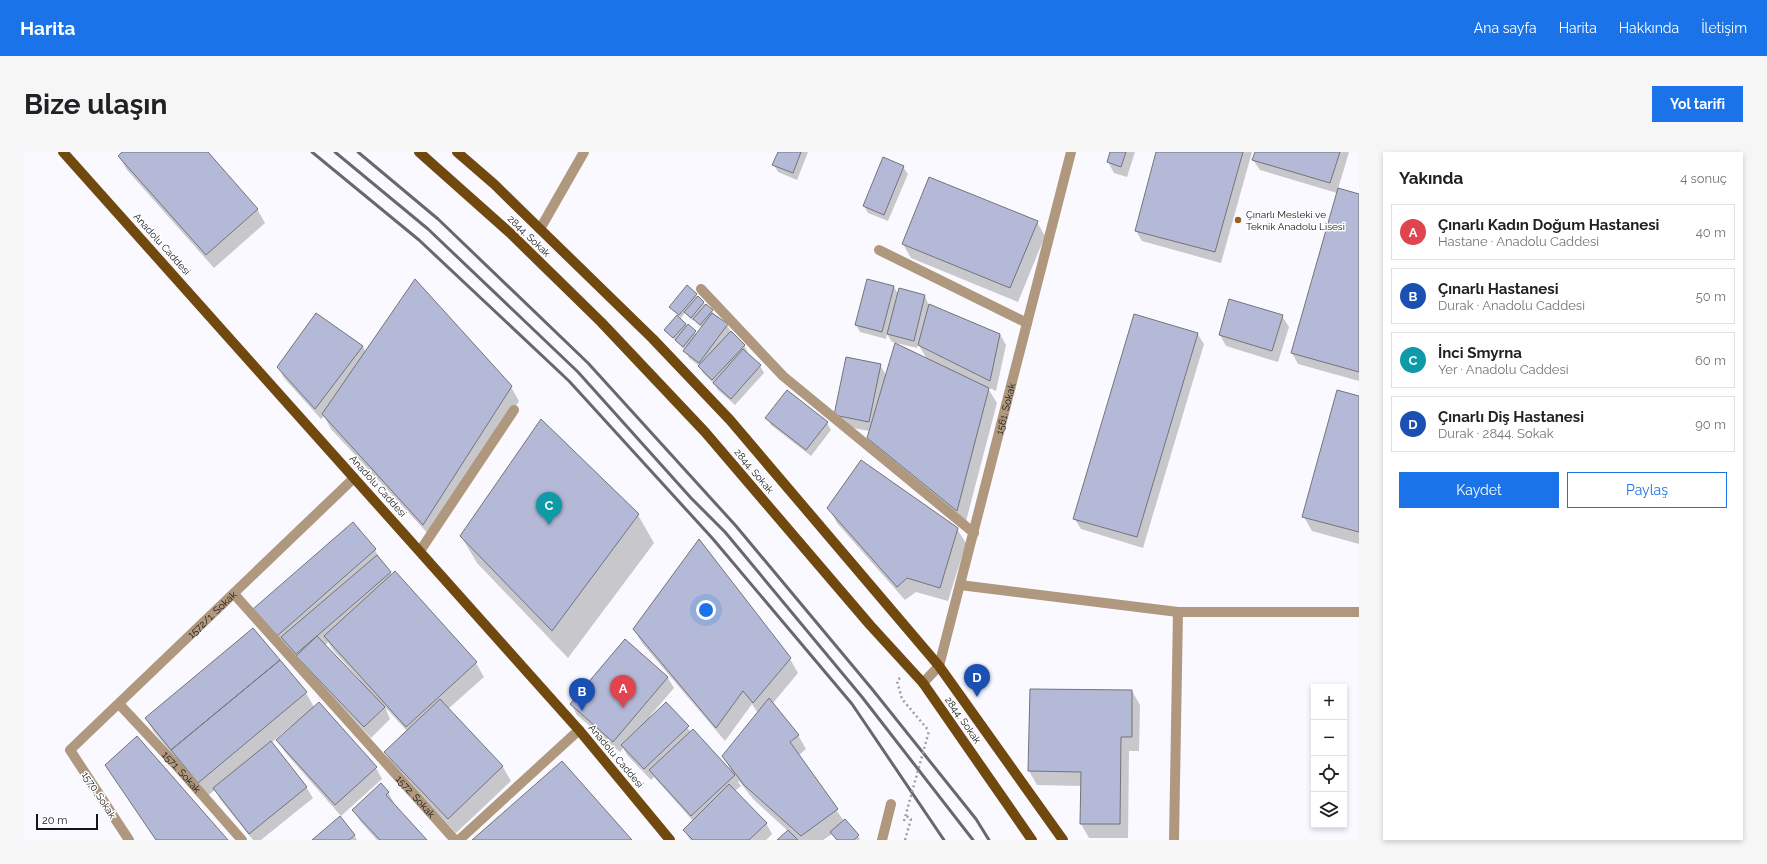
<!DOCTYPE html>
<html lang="tr">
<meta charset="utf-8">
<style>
:root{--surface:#fff;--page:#f6f6f6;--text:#202124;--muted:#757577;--line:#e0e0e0;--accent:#1a73e8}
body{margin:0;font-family:Raleway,sans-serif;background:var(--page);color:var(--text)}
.controls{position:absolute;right:12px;bottom:12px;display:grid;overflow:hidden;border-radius:0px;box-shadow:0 2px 6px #0003}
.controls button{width:36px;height:36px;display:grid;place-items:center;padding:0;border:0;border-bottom:1px solid var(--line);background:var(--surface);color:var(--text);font:20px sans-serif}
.scale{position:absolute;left:12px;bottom:10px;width:62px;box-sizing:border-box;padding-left:4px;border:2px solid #141516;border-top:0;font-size:11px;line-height:14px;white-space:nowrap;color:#141516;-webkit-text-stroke:3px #fff;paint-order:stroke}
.you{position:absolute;left:682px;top:458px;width:14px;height:14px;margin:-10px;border:3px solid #fff;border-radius:50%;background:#1a73e8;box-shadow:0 0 0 6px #1a73e833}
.badge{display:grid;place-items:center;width:26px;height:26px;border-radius:50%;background:var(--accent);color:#fff;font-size:13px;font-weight:700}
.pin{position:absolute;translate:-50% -33px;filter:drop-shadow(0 1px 2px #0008)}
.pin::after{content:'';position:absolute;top:21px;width:14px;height:12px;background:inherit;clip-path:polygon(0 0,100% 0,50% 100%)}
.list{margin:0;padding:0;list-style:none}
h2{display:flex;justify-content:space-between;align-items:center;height:52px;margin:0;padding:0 16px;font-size:17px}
h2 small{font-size:13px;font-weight:400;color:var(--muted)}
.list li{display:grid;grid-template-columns:26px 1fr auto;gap:12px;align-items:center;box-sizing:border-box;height:56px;margin:0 8px 8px;padding:0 8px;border:1px solid var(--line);border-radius:0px}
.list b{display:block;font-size:15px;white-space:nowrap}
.list p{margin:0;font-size:13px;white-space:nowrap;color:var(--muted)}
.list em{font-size:13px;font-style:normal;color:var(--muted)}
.actions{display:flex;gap:8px;padding:12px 16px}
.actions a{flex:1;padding:9px 0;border:1px solid var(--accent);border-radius:0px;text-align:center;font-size:14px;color:var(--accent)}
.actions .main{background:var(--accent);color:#fff}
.icon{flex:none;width:22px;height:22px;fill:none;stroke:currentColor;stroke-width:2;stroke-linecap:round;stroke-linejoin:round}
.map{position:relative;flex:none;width:1335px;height:688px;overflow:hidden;border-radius:0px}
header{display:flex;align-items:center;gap:24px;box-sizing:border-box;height:56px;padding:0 20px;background:var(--accent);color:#fff}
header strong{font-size:19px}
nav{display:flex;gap:22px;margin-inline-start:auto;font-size:14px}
.intro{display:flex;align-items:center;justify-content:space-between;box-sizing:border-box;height:96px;padding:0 24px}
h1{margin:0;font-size:28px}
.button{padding:10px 18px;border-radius:0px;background:var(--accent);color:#fff;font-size:14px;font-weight:700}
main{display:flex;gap:24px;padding:0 24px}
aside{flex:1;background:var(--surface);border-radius:0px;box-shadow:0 2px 6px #0003}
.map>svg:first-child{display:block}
</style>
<header>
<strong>Harita</strong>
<nav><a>Ana sayfa</a><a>Harita</a><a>Hakkında</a><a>İletişim</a></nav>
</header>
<div class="intro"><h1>Bize ulaşın</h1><a class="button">Yol tarifi</a></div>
<main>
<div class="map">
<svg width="1335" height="688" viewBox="0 0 1335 688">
<rect width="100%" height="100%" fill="#f9f9ff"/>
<path fill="#0003" fill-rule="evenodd" d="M100,0H182L233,57L241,71L190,116L103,18L95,4Z
M755,0H784L773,28L754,20L750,13Z
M1087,0H1111L1103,25L1090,21L1084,10Z
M1133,0H1228L1197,111L1118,89L1112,79Z
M1232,0H1325L1314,37L1335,43V229L1274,212L1268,201L1313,41L1236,18L1229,8Z
M879,15L884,22L864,69L844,61L840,54Z
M906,26L1013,70L1021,84L994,150L887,106L879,92Z
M870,135L874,142L901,144L904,152L976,182L982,193L972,239L963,235L973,251L941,373L852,300L844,286L846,279L817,274L811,263L856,213L862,223L903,207L894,192L893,196L868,190L863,182L862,187L836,180L832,173Z
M672,143L690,162L703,173L707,180L720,193L724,201L723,202L736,214L740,221L711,253L694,238L691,233L679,221L675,214L665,206L661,198L641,178L661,172L673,183L678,176L670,167L669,169L661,161L657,166L646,155Z
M1206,148L1258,164L1265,175L1254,210L1202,194L1196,183Z
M292,163L339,195L342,200L487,235L495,249L408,386L307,277L300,264L297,267L260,226L254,215Z
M1173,181L1180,192L1119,396L1057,377L1050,366Z
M1335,245V392L1288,379L1280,365Z
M743,266L803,271L807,278L787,304L747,273Z
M518,268L614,363L630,391L544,506L453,411L437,384Z
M805,356L933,377L942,391L924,449L892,440L881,448L813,371Z
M329,372L351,398L357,409L368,423L452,511L460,525L424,557L479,615L487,629L432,681L369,614L361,600L383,579L361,555L366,567L347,586L280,515L262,492L260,494L237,468ZM304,490L309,498L336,528L334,529L301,494Z
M675,389L766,507L774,521L749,551L774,583L782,597L774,604L820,669L834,684L836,687L835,688H813L808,682L799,688H755L764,679L729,647L715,629L714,630L717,634L711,639L742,671L748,682L742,688H666L660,678L669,669L630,625L627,628L604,604L599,596L596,600L553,563L547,552L601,489L644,526L650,536L626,564L627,565L642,551L667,580L708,620L699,604L734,561L728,552L701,589L618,491L610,477Z
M229,477L282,541L290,555L295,552L352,616L358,627L317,664L260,599L254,589L269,575L267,574L247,591L282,635L289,646L237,688H229L196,647L191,638L183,644L130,580L122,566Z
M1108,539L1116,553L1115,599H1105L1104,686H1065L1057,672L1058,634L1013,633L1005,619Z
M364,640L370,651L369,652L402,688H353L336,669L329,658Z
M330,683L333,688H289Z"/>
<path fill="#b5b9d8" stroke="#737478" d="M98,0H184L234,57L182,103L94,4Z
M754,0H777L769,21L748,13Z
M1086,0H1102L1097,15L1083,10Z
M1132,0H1219L1191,100L1111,79Z
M1231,0H1316L1306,31L1228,8Z
M859,5L880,14L860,63L839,54Z
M905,25L1014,69L986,136L878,92Z
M1314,36L1335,42V220L1267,201Z
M391,127L488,234L399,373L298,262Z
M843,127L870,134L858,180L831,173Z
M663,133L673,142L655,163L645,155Z
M875,136L901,143L890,189L863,182Z
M674,144L680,150L667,166L660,160Z
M1205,147L1259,163L1248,199L1195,183Z
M682,152L689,158L676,173L669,167Z
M905,152L976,182L966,229L894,193Z
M292,161L339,194L291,257L253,215Z
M688,161L704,172L675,211L659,199Z
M1110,162L1174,181L1113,385L1049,367Z
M653,163L662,172L649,186L640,178Z
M664,172L672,179L659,195L651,188Z
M707,179L721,193L688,228L674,214Z
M871,191L965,236L933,359L843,286Z
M719,197L737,213L707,247L689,231Z
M822,205L857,212L845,270L810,263Z
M763,238L804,270L782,298L741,266Z
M1313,238L1335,244V380L1278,365Z
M517,267L615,362L528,479L436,384Z
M837,308L934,376L916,436L883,426L873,435L803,356Z
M329,370L352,397L253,484L229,457Z
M675,387L767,506L729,551L719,539L692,576L609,477Z
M353,403L367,420L272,502L257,485Z
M371,419L453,510L382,575L300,484Z
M229,476L256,508L147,598L121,566Z
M293,484L361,555L340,575L272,504Z
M601,487L644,525L589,590L546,552Z
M256,508L283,540L174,631L147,598Z
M1006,537L1108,538V585H1097L1096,672H1056L1057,620L1004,619Z
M745,546L775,583L766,590L814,657L777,684L720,633L698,604Z
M416,547L479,614L424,667L360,600Z
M295,550L353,615L311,653L252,588Z
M642,550L665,574L620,617L597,593Z
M669,577L711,623L667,664L625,618Z
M113,584L204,688H132L81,613Z
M247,589L283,635L225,682L189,636Z
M538,609L608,688H448Z
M357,631L365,640L362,643L403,688H356L328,658Z
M705,632L743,671L725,688H669L659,678Z
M316,664L331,683L325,688H288Z
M821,667L835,683L830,688H813L806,680Z
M764,678L774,688H753Z"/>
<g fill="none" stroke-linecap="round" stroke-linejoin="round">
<path stroke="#9d9ea2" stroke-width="2.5" stroke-dasharray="2 3" stroke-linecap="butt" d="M876,526L873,529L878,547L905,579
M881,688L887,667L881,663"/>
<g stroke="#b0987e" stroke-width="10">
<path d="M516,77L560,0"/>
<path d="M855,98L1003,171"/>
<path d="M677,137L759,224L950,381"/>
<path d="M396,399L490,258"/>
<path d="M936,433L1154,460"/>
<path id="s1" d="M210,442L431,688"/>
<path id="s2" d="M899,531L915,514L1047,0"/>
<path id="s3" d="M96,553L152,613L218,688"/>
<path id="s4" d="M105,688L46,598L330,326"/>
<path d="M435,688L555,578"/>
<path d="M858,688L867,652"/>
<path d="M1150,688L1154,460H1335"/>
</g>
<path stroke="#71480d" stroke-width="10" d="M39,0L555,578L646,688
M395,0L486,81L577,170L681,280L846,473L899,531L1008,688
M433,0L470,32L516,77L629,187L706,268L915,514L1039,688"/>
<path stroke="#68686b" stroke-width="3" d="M288,0L395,88L545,229L689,387L828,552L920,688
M311,0L404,77L554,220L667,346L701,380L838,545L949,688
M334,0L414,67L564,211L712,374L848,537L952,667L965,688"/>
<path stroke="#9d9ea2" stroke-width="2.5" stroke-dasharray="2 3" stroke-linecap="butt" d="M880,669L905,579"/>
</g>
<circle fill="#9b5d23" stroke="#fff" stroke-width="1.5" cx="1214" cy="68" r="4"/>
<g text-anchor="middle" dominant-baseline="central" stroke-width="3" stroke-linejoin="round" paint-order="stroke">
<g font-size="10" fill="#141516" stroke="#fff" text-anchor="start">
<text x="1222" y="62">Çınarlı Mesleki ve<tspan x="1222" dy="12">Teknik Anadolu Lisesi</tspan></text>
</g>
<g font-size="10" fill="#141516" stroke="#fff">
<text transform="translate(505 84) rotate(44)">2844. Sokak</text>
<text transform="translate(138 92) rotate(48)">Anadolu Caddesi</text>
<text stroke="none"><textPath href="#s2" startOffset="289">1561. Sokak</textPath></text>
<text transform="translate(730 319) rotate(50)">2844. Sokak</text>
<text transform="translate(354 334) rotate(48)">Anadolu Caddesi</text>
<text stroke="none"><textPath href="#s4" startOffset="304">1572/1. Sokak</textPath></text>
<text transform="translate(939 568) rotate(55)">2844. Sokak</text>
<text transform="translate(592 604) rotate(50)">Anadolu Caddesi</text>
<text stroke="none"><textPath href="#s3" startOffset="91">1571. Sokak</textPath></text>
<text transform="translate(75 643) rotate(57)">1570. Sokak</text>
<text stroke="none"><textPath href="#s1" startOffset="272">1572. Sokak</textPath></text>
</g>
</g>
</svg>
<div class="controls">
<button>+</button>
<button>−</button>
<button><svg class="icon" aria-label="locate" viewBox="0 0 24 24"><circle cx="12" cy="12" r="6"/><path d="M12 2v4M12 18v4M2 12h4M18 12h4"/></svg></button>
<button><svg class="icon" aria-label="layers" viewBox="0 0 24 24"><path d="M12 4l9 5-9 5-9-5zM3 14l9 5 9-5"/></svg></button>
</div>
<div class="scale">20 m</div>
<div class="you"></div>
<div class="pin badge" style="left:599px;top:556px;background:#e0444e">A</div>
<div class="pin badge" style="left:558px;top:559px;background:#1a4fb4">B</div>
<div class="pin badge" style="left:525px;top:373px;background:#0f9aa8">C</div>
<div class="pin badge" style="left:953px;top:545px;background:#1a4fb4">D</div>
</div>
<aside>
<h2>Yakında<small>4 sonuç</small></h2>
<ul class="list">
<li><span class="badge" style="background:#e0444e">A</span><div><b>Çınarlı Kadın Doğum Hastanesi</b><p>Hastane · Anadolu Caddesi</p></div><em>40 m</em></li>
<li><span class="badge" style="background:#1a4fb4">B</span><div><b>Çınarlı Hastanesi</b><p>Durak · Anadolu Caddesi</p></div><em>50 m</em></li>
<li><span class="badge" style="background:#0f9aa8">C</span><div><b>İnci Smyrna</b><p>Yer · Anadolu Caddesi</p></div><em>60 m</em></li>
<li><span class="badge" style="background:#1a4fb4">D</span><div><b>Çınarlı Diş Hastanesi</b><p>Durak · 2844. Sokak</p></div><em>90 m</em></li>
</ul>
<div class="actions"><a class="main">Kaydet</a><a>Paylaş</a></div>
</aside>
</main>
